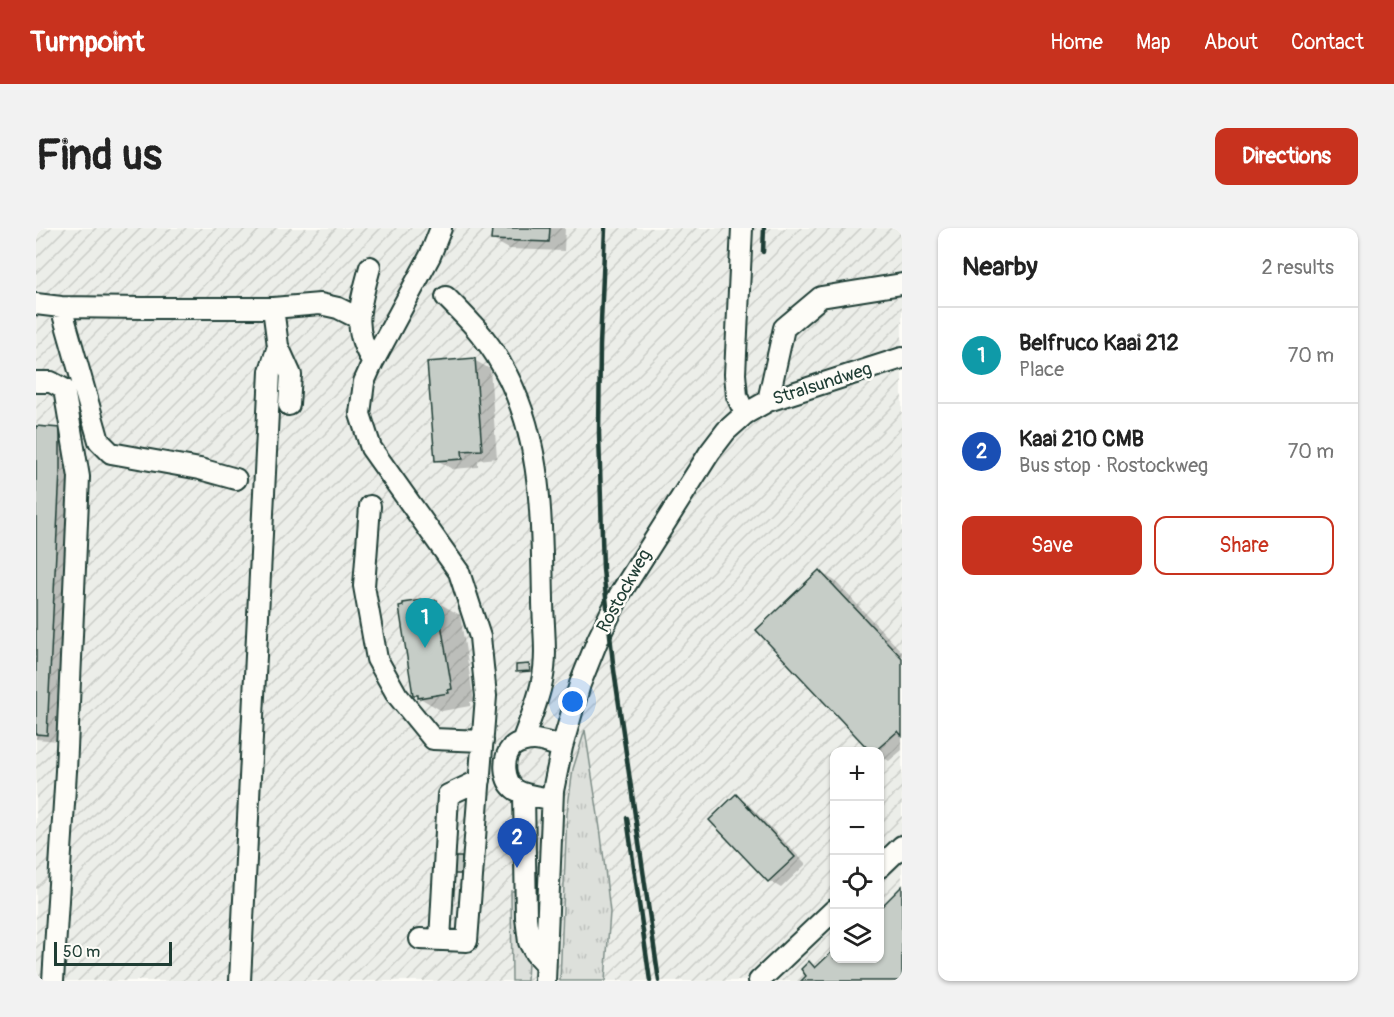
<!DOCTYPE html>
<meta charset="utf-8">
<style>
:root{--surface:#fff;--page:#f2f2f2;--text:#222;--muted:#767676;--line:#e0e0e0;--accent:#c8321e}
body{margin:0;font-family:Pangolin,sans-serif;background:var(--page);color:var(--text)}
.controls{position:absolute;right:18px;bottom:18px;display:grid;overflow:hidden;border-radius:12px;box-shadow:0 2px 4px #0004}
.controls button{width:54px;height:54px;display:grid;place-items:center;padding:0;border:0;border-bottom:2px solid var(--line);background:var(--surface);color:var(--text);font:30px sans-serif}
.scale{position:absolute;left:18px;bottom:15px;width:118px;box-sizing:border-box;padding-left:6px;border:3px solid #1f3d34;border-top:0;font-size:16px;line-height:21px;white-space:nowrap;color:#1f3d34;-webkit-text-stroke:4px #fdfcf7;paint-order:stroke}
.you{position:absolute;left:537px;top:474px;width:21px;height:21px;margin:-15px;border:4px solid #fff;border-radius:50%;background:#1a73e8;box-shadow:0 0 0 9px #1a73e833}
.badge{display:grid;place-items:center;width:39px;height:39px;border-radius:50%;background:var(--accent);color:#fff;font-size:20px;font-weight:700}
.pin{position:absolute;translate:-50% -50px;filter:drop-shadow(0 2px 3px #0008)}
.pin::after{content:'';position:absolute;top:32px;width:21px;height:18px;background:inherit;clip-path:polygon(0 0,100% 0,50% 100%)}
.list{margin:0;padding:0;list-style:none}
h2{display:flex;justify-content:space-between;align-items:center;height:78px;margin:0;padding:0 24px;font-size:26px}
h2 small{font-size:20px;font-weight:400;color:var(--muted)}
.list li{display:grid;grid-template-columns:39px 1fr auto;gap:18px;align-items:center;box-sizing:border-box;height:96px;padding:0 24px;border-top:2px solid var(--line)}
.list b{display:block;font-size:22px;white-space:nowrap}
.list p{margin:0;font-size:20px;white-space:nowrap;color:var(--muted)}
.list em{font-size:20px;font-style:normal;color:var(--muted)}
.actions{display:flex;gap:12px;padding:18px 24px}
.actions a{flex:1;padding:14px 0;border:2px solid var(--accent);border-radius:12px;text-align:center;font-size:21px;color:var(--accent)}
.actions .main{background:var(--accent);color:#fff}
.icon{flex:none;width:33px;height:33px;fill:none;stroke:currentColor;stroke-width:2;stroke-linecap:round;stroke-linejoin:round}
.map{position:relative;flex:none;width:866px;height:753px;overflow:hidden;border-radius:12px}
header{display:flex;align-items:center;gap:36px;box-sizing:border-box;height:84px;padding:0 30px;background:var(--accent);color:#fff}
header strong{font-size:28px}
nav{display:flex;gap:33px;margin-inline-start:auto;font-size:21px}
.intro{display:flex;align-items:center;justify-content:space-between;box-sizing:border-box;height:144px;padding:0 36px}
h1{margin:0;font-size:42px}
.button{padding:15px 27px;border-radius:12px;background:var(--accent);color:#fff;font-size:21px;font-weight:700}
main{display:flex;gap:36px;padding:0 36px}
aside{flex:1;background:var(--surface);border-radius:12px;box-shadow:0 2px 4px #0004}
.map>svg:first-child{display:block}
</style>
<header>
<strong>Turnpoint</strong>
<nav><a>Home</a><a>Map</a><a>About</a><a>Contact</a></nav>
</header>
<div class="intro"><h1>Find us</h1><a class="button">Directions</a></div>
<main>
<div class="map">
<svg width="866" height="753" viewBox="0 0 866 753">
<defs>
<pattern id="industrial-furrows" width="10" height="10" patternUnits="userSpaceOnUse" patternTransform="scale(1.5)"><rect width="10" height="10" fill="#eceee9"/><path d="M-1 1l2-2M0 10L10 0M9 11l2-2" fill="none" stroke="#cacdc8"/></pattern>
<pattern id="grass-tufts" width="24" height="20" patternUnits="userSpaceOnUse" patternTransform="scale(1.5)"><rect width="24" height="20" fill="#dde0db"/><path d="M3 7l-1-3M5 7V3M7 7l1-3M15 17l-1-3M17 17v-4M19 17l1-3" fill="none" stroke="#bdc1bd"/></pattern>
</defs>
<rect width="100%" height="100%" fill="#fdfcf7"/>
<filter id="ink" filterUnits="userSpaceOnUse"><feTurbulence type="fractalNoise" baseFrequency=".0167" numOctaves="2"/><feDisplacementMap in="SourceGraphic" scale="12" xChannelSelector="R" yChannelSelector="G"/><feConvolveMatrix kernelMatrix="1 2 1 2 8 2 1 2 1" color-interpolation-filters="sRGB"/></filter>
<g filter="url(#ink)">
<path fill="url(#industrial-furrows)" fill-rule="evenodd" d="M0,0H866V753H0ZM798,524H844V730H798Z"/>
<path fill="url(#grass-tufts)" stroke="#7e8e88" stroke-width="1.5" d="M549,502L565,607L574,684L569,753H524L531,585L537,541Z
M475,663H483L492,733L491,753H476Z"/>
<path fill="#0003" d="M457,0H529L528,23L473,21L457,12Z
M438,132L454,141L461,230L442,232V239L416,241L401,232Z
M0,200L23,201L35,208L23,513L0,511Z
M784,344L799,353L866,424V522L853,533L844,527V524H837Z
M387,373L391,376L401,374L424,387L438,473L434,474V478L406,483L379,467Z
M493,437L496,439V444L485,445L481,443Z
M700,568L711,575L770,636L745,660L733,653Z
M426,630L429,632L428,647L420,645Z
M866,660V753H767L772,748L773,735L782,740L798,724V730H844V682Z"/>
<path fill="#c6cdc7" stroke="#1f3d34" stroke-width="1.5" d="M456,0H514L513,14L455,12Z
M439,130L446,222L426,223L427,231L399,233L391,134Z
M0,198L24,200V243L11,507L0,506Z
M783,342L866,430V508L862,503L838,524H835L720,402Z
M387,372L388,374L401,372L416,461L412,462L413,465L382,470V467H377L363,379L367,378V375Z
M493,436L494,443L480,444V437Z
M700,566L759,629L732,654L673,592Z
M419,629H426L425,646H418Z
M866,658V753H765L770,748L765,741L773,733L779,740L798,722V730H844V680Z"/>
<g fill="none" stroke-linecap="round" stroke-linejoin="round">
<defs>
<path id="minor" d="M706,0L699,146L701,168L709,186
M334,39C325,75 314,100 337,134L328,154L324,186L335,220L423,344L444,409L450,468L431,713L384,711
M410,69C431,90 451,110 465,136C507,207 505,291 507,371C507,398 512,427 506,453C502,474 493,494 486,514
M0,76L25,79L108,80H237L284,76L302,80L322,90
M25,79L63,213L75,225L164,241L200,251
M237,80L242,118L255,147L253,177
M337,134L394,28L405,0
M0,154H15L28,161L43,249L30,543L17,753
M732,173L748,100L785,69L866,56
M334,278L328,358L341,431L361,467L397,511L447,513
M488,566L490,690L493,714L499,725L509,736
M516,571C505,569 490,568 480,562C467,553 466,530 476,519C481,514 492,512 498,512C507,512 517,517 526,519
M844,639L866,618
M404,712L412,567L444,552
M204,753L234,143L242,118
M509,753L517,563L526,519L544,456L562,411L584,366L674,224L690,203L709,186L732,173L866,130
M723,753L798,682"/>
</defs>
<use href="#minor" stroke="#1f3d34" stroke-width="24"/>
<use href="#minor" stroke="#fdfcf7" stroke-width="20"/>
<path stroke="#1f3d34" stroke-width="4.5" d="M569,0L564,118L563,205L567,341L577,435L623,753
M727,24L728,0
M591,590L614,753"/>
</g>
</g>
<g text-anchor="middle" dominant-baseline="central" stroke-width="5" stroke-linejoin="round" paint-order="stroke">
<g font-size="18" fill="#1f3d34" stroke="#fdfcf7">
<text transform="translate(786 156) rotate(-18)">Stralsundweg</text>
<text transform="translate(588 363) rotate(-61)">Rostockweg</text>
</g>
</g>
</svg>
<div class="controls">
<button>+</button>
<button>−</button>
<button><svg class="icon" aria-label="locate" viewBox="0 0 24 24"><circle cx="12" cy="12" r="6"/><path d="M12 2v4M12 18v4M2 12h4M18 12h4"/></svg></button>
<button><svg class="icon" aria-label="layers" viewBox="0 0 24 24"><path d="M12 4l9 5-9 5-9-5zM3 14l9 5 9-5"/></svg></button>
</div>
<div class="scale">50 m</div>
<div class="you"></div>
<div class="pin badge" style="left:389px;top:420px;background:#0f9aa8">1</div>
<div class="pin badge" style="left:481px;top:640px;background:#1a4fb4">2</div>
</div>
<aside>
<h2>Nearby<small>2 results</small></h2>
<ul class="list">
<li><span class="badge" style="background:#0f9aa8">1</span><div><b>Belfruco Kaai 212</b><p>Place</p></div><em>70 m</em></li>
<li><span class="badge" style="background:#1a4fb4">2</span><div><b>Kaai 210 CMB</b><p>Bus stop · Rostockweg</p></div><em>70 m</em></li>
</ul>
<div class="actions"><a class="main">Save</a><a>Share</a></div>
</aside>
</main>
